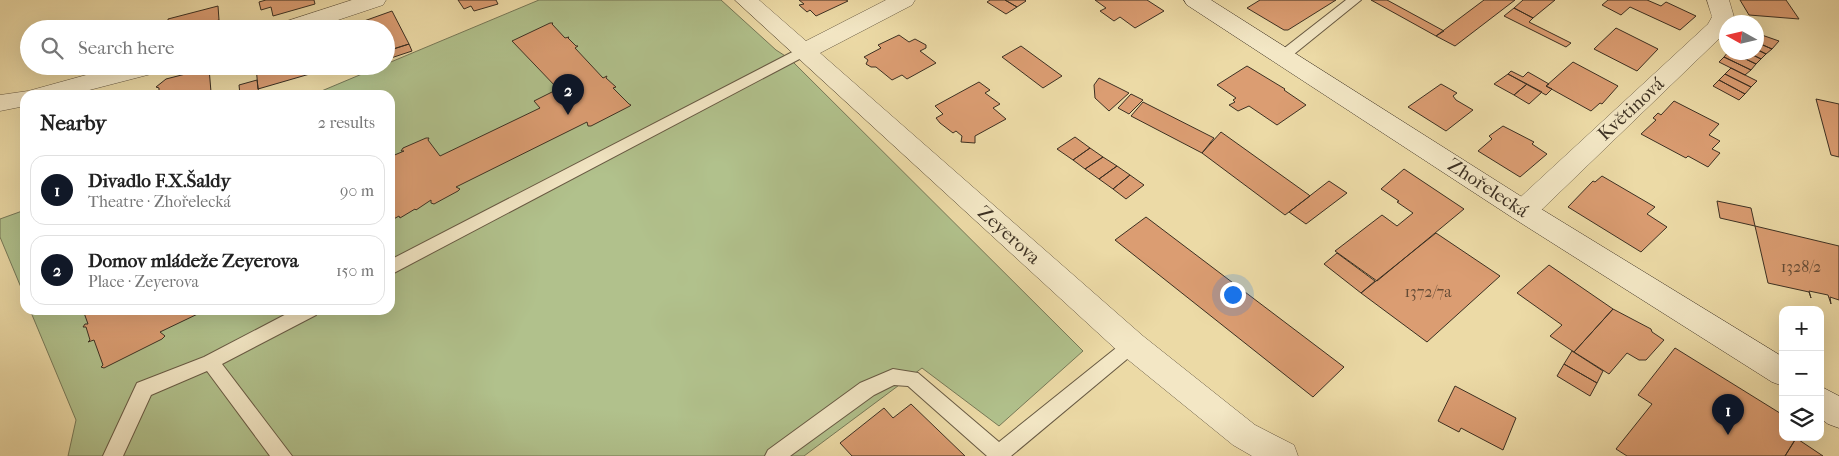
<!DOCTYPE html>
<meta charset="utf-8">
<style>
:root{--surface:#fff;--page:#f2f2f2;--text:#222;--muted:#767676;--line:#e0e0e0;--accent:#111827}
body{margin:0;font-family:"IM FELL French Canon",serif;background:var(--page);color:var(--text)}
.controls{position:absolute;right:15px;bottom:15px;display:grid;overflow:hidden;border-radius:10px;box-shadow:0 5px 20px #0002}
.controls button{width:45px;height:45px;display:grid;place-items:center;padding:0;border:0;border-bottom:1px solid var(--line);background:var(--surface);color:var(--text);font:25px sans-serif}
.compass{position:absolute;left:1719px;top:15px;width:45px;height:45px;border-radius:50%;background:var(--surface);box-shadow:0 5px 20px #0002;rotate:278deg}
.you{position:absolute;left:1232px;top:294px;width:18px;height:18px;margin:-12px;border:4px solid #fff;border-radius:50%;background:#1a73e8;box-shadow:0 0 0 8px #1a73e833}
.badge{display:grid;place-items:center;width:32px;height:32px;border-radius:50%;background:var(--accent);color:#fff;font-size:16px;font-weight:700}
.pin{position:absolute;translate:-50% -41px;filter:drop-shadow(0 1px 2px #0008)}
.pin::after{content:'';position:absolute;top:26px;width:18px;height:15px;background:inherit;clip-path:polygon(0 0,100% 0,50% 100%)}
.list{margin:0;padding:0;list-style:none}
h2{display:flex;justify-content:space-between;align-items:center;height:65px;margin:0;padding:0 20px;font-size:21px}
h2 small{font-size:16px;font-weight:400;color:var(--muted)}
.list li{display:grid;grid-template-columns:32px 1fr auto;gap:15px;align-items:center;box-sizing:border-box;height:70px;margin:0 10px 10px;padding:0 10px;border:1px solid var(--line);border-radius:15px}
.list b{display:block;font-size:19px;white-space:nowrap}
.list p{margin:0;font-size:16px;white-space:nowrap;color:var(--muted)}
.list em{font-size:16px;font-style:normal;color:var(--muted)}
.icon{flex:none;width:28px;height:28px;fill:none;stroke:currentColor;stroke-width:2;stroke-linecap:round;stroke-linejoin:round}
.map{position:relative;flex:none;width:1839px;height:456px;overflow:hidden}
.search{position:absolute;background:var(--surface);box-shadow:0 5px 20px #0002;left:20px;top:20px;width:375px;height:55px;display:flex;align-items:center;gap:12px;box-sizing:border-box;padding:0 18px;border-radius:28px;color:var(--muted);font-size:19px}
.panel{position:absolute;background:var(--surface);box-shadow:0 5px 20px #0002;left:20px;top:90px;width:375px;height:225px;border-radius:15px}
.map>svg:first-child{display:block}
</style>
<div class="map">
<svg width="1839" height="456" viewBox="0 0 1839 456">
<rect width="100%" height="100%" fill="#ecdaa6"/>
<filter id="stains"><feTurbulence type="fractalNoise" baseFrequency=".004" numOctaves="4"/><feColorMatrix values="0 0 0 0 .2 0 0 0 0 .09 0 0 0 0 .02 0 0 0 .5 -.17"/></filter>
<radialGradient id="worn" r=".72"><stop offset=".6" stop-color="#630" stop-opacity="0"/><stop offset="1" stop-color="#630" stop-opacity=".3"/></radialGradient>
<path fill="#b1c18c" stroke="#767857" d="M539,0H721L776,50L790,59L1083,351L999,426L922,368L804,456H68L76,420L30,310H390V95H312L381,66H386V64Z
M25,210V297L0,237V219Z"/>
<path fill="#db9d72" stroke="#3c3022" d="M266,0H314L315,4L273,16L271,7L261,10L259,2Z
M458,0H496L498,4L474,11L471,6L464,9Z
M799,0H846L848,1L816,16L810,10L807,12L799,5L804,4Z
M990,0H1005L1017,7L1006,14L987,2Z
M1005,0H1025L1026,1L1017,7Z
M1095,0H1147L1164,11L1135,28L1120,17L1114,21L1100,11L1106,8Z
M1260,0H1336L1288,30H1284L1247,8Z
M1371,0H1387L1444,31L1436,36Z
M1484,0H1515L1455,46L1436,36Z
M1523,0H1555L1533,18L1514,8Z
M1608,0H1647L1661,6L1666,2L1696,16L1680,30L1630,7L1621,15L1602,5Z
M1740,0H1786L1799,19L1749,15Z
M218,6L219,20L212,22V29H168V19Z
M1514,8L1533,18L1529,22L1571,43L1566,47L1504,16Z
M392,11L409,44L387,51L386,29H351L350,26Z
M550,23H553L552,24L565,38L569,37L568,38L576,46H578L575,48L603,78L607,76L606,78L616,87L613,88L629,104L631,105L630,106L591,126H588L587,122L456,187L460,189L458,191L434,204L431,203V200L416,210L415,209L400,218L399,216L390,221V157L404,151H401L403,148L426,138H429L428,140L440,156L540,108L534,101L558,89L512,41Z
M1616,28L1658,49L1637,71L1594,49Z
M1756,33L1779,41L1772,49L1756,42Z
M899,35L909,42L915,39L926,45V48L920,51L936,63L907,79L902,75L892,80L876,67H871L866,64L868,60L864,57L881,48L878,45Z
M1756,42L1772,49L1766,54L1756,49Z
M409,44L412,51L391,58L387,51Z
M1021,46L1062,76L1043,88L1002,57Z
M1756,49L1766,54L1761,59L1747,52H1756Z
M1728,52H1731L1756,64L1751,70L1724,57Z
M1731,52H1747L1761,59L1756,64Z
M1724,57L1751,70L1745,75L1719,62Z
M1573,62L1618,86L1602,104L1600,103L1591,111L1546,86Z
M256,66H319L320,71L258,89Z
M1247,66L1285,89L1284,90L1306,105L1277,125L1249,106L1238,111L1229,105L1235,102L1233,100L1236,98L1217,85Z
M209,68L211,92L213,91L214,95H159V88L156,87L166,79Z
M1731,68L1757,81L1751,87L1725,74Z
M1511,71L1523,77L1528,72L1549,84L1546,86L1552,89L1546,95L1508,74Z
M1508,74L1527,84L1514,95L1494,84Z
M1725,74L1751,87L1745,94L1719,80Z
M1099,78L1129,93L1109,111L1095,98L1094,85Z
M257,80L259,95H240L239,85Z
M1719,80L1745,94L1739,100L1713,86Z
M979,82L990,90L985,93L1000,104L993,108L1006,119L975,136V143L961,142L962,136L956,131L953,133L940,123L936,118L943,114L935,106Z
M1441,84L1457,93L1453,96L1456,100L1473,110L1446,131L1408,107Z
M1527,84L1542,92L1529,104L1514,95Z
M1131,94L1143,100L1129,114L1118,108Z
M1816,99L1839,104V157L1831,155Z
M1674,101L1719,124L1709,135L1720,141L1712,149L1720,153L1708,167L1688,156L1686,158L1641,134L1656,120L1653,118L1658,113L1661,115Z
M1143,102L1214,138L1202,153L1131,116Z
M1503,126L1534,142L1532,144L1547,154L1520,177L1478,151L1492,139L1489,136Z
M1221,132L1309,195L1310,196L1285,215L1202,153Z
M1075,137L1090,148L1073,160L1057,149Z
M1090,148L1103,157L1085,169L1073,160Z
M1103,157L1117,166L1099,179L1085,169Z
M1117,166L1130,175L1113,189L1099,179Z
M1404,169L1464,209L1377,281L1335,251L1382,215L1397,226L1413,213L1397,202L1399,201L1381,189Z
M1130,175L1144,185L1126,199L1113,189Z
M1602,176L1655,207L1647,214L1667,227L1641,252L1568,207L1593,181L1595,182Z
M1329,181L1347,193L1306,224L1289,212Z
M1717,201L1751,208L1755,226L1720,218Z
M1146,217L1344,367L1313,397L1115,240Z
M1755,226L1839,246V300L1830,297L1831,304L1828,295L1809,291L1811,298L1809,292L1768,283Z
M1436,233L1500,276L1427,342L1361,293Z
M1337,253L1375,281L1361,293L1324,264Z
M1549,265L1613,309L1574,352L1550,336L1562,325L1517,293Z
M1613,309L1651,329L1652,332L1664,340L1646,360H1639L1627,353L1609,374L1574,352Z
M83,310H206L160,332L165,336L162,339L104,368L101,367L103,365L94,340L88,342L90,340L86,327H83L85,324H88Z
M1675,348L1783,415V437H1797L1785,456H1627L1616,449L1652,404L1638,395Z
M1572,351L1603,371L1597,383L1564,364Z
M1564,364L1597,383L1590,396L1557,376Z
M1455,386L1516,418L1503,450L1461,428L1459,432L1438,421Z
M911,404L965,456H852L840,443L884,408L893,418Z
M1796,438L1823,456H1785Z"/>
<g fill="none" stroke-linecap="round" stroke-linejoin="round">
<defs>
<path id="lane" d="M1346,0H1361L1288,59H1278L1276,56L1278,53Z
M804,46L809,48L811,51L809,54L390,275V260Z
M294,310H319L316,315L222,364L292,456H270L207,371L151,395L123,456H103L137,383L204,357Z
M1132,338L1138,340L1141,345L1138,350L1011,456H987L908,386L894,385L874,395L790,456H765L768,450L860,383L893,369L918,373L999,442L1126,340Z"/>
<path id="street" d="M352,0H386L383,5L311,29H275L278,24Z
M735,0H759L806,41L886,0H915L912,5L820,53L1143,336L1255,425L1294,445L1298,456H1252L1233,445L1121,354Z
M1707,0H1729L1734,17L1731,22H1726L1725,33L1533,218L1523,221L1513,218L1509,211L1513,204L1708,24L1712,17Z
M119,66H163L159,72L70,95H25V106L0,111V95L28,91Z"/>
<path id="secondary" d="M1184,0H1211L1533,204L1783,357V386L1772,382L1513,218L1187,5Z
M1820,386L1839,396V428L1828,424L1820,418Z"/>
</defs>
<use href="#lane" stroke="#685a43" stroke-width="2"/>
<use href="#street" stroke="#685a43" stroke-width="1"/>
<use href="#secondary" stroke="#3c3022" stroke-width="1"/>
<use href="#lane" fill="#f3e7c5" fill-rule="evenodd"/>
<use href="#street" fill="#f3e7c5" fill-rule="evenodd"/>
<use href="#secondary" fill="#f3e7c5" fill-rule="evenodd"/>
</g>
<g text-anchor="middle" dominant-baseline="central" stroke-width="4.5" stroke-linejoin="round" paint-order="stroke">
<g font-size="16" fill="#644b36">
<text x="1801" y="266">1328/2</text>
<text x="1428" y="291">1372/7a</text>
</g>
<g font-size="19" fill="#3c3022" stroke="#f3e7c5">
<text transform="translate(1631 109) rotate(-43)">Květinová</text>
<text transform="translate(1488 188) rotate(33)">Zhořelecká</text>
<text transform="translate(1009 235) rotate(42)">Zeyerova</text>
</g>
</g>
<rect width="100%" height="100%" filter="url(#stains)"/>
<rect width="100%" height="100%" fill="url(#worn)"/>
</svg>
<div class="controls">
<button>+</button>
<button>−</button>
<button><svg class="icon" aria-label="layers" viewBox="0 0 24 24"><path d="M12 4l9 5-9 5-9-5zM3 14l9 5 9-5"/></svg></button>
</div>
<svg class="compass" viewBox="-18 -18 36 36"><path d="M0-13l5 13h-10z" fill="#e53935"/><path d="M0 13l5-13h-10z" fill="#767676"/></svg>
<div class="you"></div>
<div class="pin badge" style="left:1728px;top:435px">1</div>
<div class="pin badge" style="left:568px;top:115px">2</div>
<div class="search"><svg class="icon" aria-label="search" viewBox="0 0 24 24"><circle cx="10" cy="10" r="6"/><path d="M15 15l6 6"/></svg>Search here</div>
<section class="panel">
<h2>Nearby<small>2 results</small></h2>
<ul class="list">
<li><span class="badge">1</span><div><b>Divadlo F.X.Šaldy</b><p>Theatre · Zhořelecká</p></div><em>90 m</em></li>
<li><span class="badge">2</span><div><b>Domov mládeže Zeyerova</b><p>Place · Zeyerova</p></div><em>150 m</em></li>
</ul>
</section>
</div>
